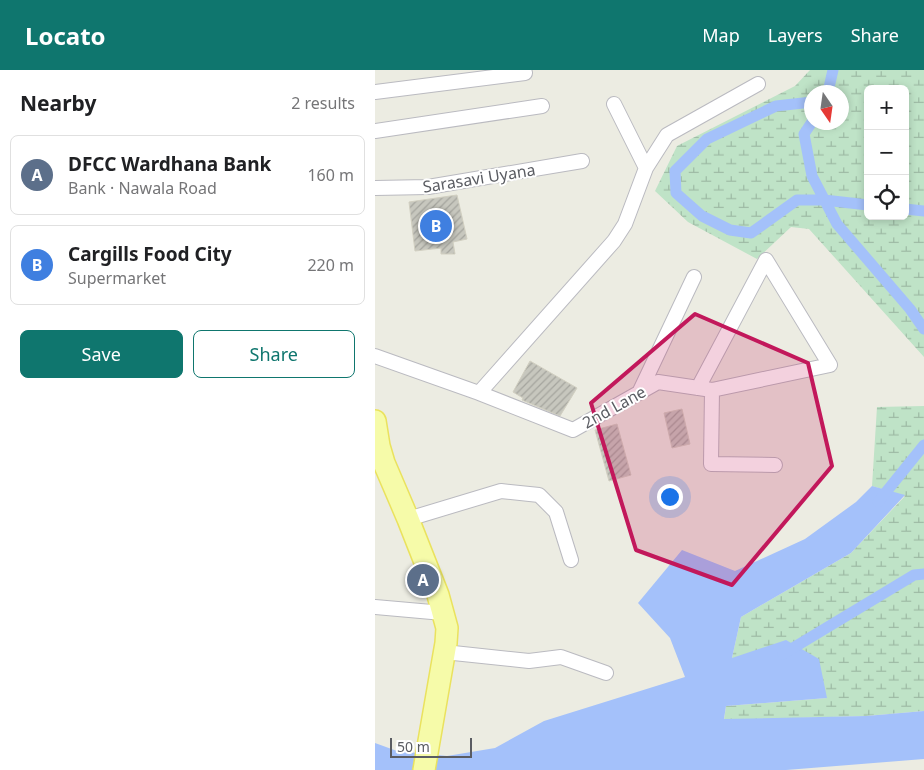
<!DOCTYPE html>
<meta charset="utf-8">
<style>
:root{--surface:#fff;--page:#f2f2f2;--text:#202124;--muted:#757577;--line:#e0e0e0;--accent:#0f766e}
body{margin:0;font-family:"Noto Sans",sans-serif;background:var(--page);color:var(--text)}
.controls{position:absolute;right:15px;top:15px;display:grid;overflow:hidden;border-radius:8px;box-shadow:0 2px 8px #0003}
.controls button{width:45px;height:45px;display:grid;place-items:center;padding:0;border:0;border-bottom:1px solid var(--line);background:var(--surface);color:var(--text);font:25px sans-serif}
.compass{position:absolute;left:429px;top:15px;width:45px;height:45px;border-radius:50%;background:var(--surface);box-shadow:0 2px 8px #0003;rotate:167deg}
.scale{position:absolute;left:15px;bottom:12px;width:82px;box-sizing:border-box;padding-left:5px;border:2px solid #5a5c62;border-top:0;font-size:14px;line-height:18px;white-space:nowrap;color:#5a5c62;-webkit-text-stroke:4px #fff;paint-order:stroke}
.you{position:absolute;left:294px;top:426px;width:18px;height:18px;margin:-12px;border:4px solid #fff;border-radius:50%;background:#1a73e8;box-shadow:0 0 0 8px #1a73e833}
.badge{display:grid;place-items:center;width:32px;height:32px;border-radius:50%;background:var(--accent);color:#fff;font-size:16px;font-weight:700}
.pin{position:absolute;translate:-50% -50%;border:2px solid #fff;box-shadow:0 1px 5px #0006}
.list{margin:0;padding:0;list-style:none}
h2{display:flex;justify-content:space-between;align-items:center;height:65px;margin:0;padding:0 20px;font-size:21px}
h2 small{font-size:16px;font-weight:400;color:var(--muted)}
.list li{display:grid;grid-template-columns:32px 1fr auto;gap:15px;align-items:center;box-sizing:border-box;height:80px;margin:0 10px 10px;padding:0 10px;border:1px solid var(--line);border-radius:8px}
.list b{display:block;font-size:19px;white-space:nowrap}
.list p{margin:0;font-size:16px;white-space:nowrap;color:var(--muted)}
.list em{font-size:16px;font-style:normal;color:var(--muted)}
.actions{display:flex;gap:10px;padding:15px 20px}
.actions a{flex:1;padding:11px 0;border:1px solid var(--accent);border-radius:8px;text-align:center;font-size:18px;color:var(--accent)}
.actions .main{background:var(--accent);color:#fff}
.icon{flex:none;width:28px;height:28px;fill:none;stroke:currentColor;stroke-width:2;stroke-linecap:round;stroke-linejoin:round}
.map{position:relative;flex:none;width:549px;height:700px;overflow:hidden}
header{display:flex;align-items:center;gap:30px;box-sizing:border-box;height:70px;padding:0 25px;background:var(--accent);color:#fff}
header strong{font-size:24px}
nav{display:flex;gap:28px;margin-inline-start:auto;font-size:18px}
main{display:flex}
aside{flex:1;background:var(--surface)}
.map>svg:first-child{display:block}
</style>
<header>
<strong>Locato</strong>
<nav><a>Map</a><a>Layers</a><a>Share</a></nav>
</header>
<main>
<aside>
<h2>Nearby<small>2 results</small></h2>
<ul class="list">
<li><span class="badge" style="background:#5c6f8a">A</span><div><b>DFCC Wardhana Bank</b><p>Bank · Nawala Road</p></div><em>160 m</em></li>
<li><span class="badge" style="background:#3f7fe0">B</span><div><b>Cargills Food City</b><p>Supermarket</p></div><em>220 m</em></li>
</ul>
<div class="actions"><a class="main">Save</a><a>Share</a></div>
</aside>
<div class="map">
<svg width="549" height="700" viewBox="0 0 549 700">
<defs>
<pattern id="wetland-marsh" width="20" height="14" patternUnits="userSpaceOnUse" patternTransform="scale(1.25)"><rect width="20" height="14" fill="#bfe3c7"/><path d="M1 5h8M5 5V1M11 12h8M15 12V8" fill="none" stroke="#9ebba5"/></pattern>
<pattern id="building-hatch" width="6" height="6" patternUnits="userSpaceOnUse" patternTransform="scale(1.25)"><rect width="6" height="6" fill="#c7c7be"/><path d="M-1 1l2-2M0 6l6-6M5 7l2-2" fill="none" stroke="#a5a59e"/></pattern>
</defs>
<rect width="100%" height="100%" fill="#ecece2"/>
<path fill="url(#wetland-marsh)" fill-rule="evenodd" d="M435,0H549V287L434,159L416,157L382,189L313,152L280,121L302,76L420,16ZM493,19H530V146H493ZM437,22H467V52H437Z
M549,336V641L491,646L349,650L351,636L452,628L357,588L366,547L476,483L530,426L497,416L502,337Z"/>
<path fill="#a4c1fa" d="M497,416L530,425L476,483L366,547L357,588L411,570L444,589L452,628L351,636L349,649L491,646L549,641V689L411,700H0V673L22,681L72,686L120,678L169,651L310,607L295,568L263,533L307,480L360,501L430,469L481,432Z"/>
<g fill="none" stroke-linecap="round" stroke-linejoin="round">
<path stroke="#a4c1fa" stroke-width="11" d="M453,22L458,0
M437,32L401,36L332,69L300,101L301,123L327,146L355,160L376,163L422,130H449L493,135
M437,52L429,64L437,106L462,154L535,239L549,259
M530,139L549,141
M503,432L549,375
M408,584L539,505L549,504"/>
</g>
<path fill="url(#building-hatch)" stroke="#d1cfc1" d="M82,125L92,169L78,172L80,184H66V178L40,181L34,132Z
M155,291L202,318L185,346L147,330L148,328L138,322Z
M307,339L315,374L297,378L289,343Z
M242,354L256,405L234,411L220,360Z"/>
<g fill="none" stroke-linecap="round" stroke-linejoin="round">
<defs>
<path id="street" d="M0,22L150,3
M239,34L271,98
M0,61L167,36
M0,118L53,117L207,91
M0,286L104,323L198,360L283,312L337,320L455,295L391,190
M323,318L391,190
M337,320L336,394L400,395
M104,323L239,171L250,154L271,98L292,65L383,14
M264,323L319,207
M33,449L126,421L164,425L181,442L196,490
M0,537L68,543
M69,582L154,591L186,587L231,603"/>
<path id="primary" d="M0,351L4,376L9,393L33,449L63,525L72,558L71,573L49,700"/>
</defs>
<use href="#street" stroke="#babac0" stroke-width="16"/>
<use href="#primary" stroke="#eae25e" stroke-width="24"/>
<use href="#street" stroke="#fff" stroke-width="14"/>
<use href="#primary" stroke="#f6fba9" stroke-width="21"/>
</g>
<path fill="#c2185b" fill-opacity="0.2" stroke="#c2185b" stroke-width="4" stroke-linejoin="round" d="M320,244L433,293L457,396L357,515L261,480L216,333Z"/>
<g text-anchor="middle" dominant-baseline="central" stroke-width="4" stroke-linejoin="round" paint-order="stroke">
<g font-size="16" fill="#5a5c62" stroke="#fff">
<text transform="translate(104 108) rotate(-9)">Sarasavi Uyana</text>
<text transform="translate(239 337) rotate(-29)">2nd Lane</text>
</g>
</g>
</svg>
<div class="controls">
<button>+</button>
<button>−</button>
<button><svg class="icon" aria-label="locate" viewBox="0 0 24 24"><circle cx="12" cy="12" r="6"/><path d="M12 2v4M12 18v4M2 12h4M18 12h4"/></svg></button>
</div>
<svg class="compass" viewBox="-18 -18 36 36"><path d="M0-13l5 13h-10z" fill="#e53935"/><path d="M0 13l5-13h-10z" fill="#757577"/></svg>
<div class="scale">50 m</div>
<div class="you"></div>
<div class="pin badge" style="left:48px;top:510px;background:#5c6f8a">A</div>
<div class="pin badge" style="left:61px;top:156px;background:#3f7fe0">B</div>
</div>
</main>
